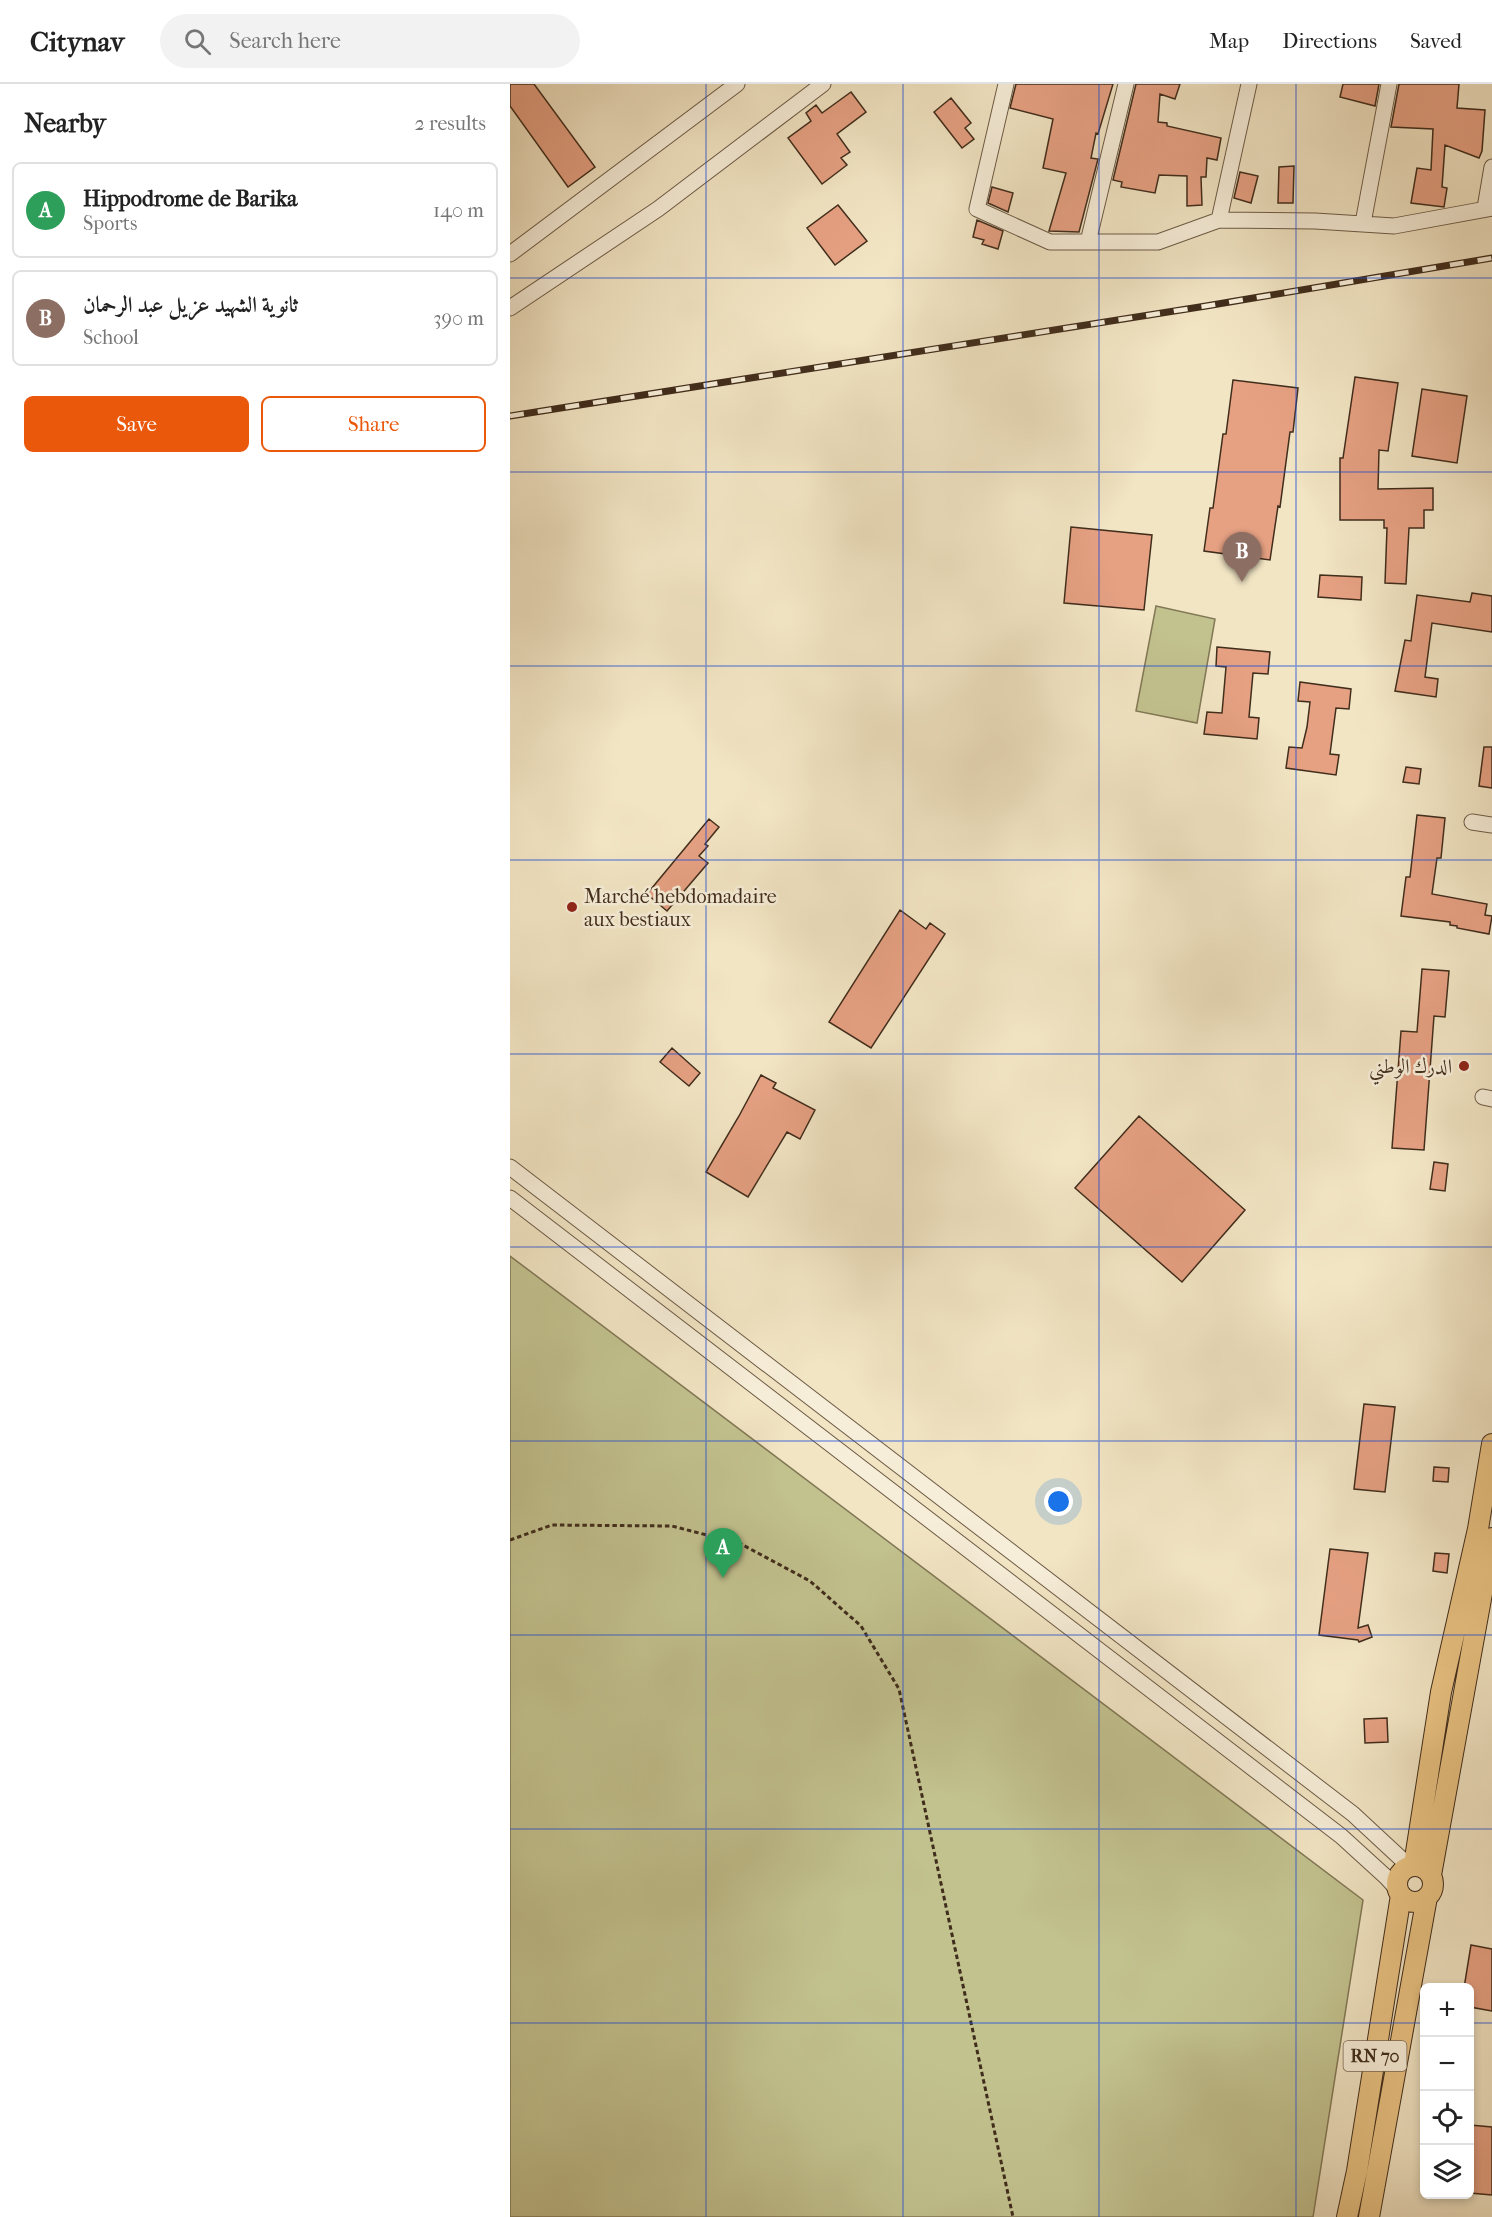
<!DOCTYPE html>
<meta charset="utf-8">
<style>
:root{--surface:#fff;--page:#f2f2f2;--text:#222;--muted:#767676;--line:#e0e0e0;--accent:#ea580c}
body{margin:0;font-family:"IM FELL French Canon",Amiri,serif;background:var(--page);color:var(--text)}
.controls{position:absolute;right:18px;bottom:18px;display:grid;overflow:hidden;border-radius:9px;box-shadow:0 3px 9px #0003}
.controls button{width:54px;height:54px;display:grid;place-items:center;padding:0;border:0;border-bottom:2px solid var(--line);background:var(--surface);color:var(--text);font:30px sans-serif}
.you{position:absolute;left:549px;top:1418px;width:21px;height:21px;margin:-15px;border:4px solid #fff;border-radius:50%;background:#1a73e8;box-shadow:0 0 0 9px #1a73e833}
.badge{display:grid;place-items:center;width:39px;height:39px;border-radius:50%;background:var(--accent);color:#fff;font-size:20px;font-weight:700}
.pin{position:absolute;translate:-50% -50px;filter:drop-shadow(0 2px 3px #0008)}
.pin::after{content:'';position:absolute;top:32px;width:21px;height:18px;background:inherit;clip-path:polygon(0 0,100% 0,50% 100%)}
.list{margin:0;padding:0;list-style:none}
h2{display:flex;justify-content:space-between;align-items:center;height:78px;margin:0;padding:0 24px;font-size:26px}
h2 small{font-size:20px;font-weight:400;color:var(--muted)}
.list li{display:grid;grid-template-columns:39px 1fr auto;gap:18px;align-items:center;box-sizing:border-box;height:96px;margin:0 12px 12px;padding:0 12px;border:2px solid var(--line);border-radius:9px}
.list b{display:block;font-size:22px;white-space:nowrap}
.list p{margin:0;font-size:20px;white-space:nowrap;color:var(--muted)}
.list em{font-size:20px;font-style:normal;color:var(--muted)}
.actions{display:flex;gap:12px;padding:18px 24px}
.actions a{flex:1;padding:14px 0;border:2px solid var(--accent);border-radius:9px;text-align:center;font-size:21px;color:var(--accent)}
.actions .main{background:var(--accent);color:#fff}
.icon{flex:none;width:33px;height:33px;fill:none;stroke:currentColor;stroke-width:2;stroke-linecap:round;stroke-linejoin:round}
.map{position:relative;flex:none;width:982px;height:2133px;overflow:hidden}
header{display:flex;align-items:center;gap:36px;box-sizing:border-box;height:84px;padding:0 30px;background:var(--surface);border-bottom:2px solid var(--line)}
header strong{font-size:28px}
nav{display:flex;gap:33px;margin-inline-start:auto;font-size:21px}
.search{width:420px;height:54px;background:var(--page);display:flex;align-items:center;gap:15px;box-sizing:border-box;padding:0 21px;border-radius:33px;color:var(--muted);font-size:22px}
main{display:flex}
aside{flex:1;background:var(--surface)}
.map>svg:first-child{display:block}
</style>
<header>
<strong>Citynav</strong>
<div class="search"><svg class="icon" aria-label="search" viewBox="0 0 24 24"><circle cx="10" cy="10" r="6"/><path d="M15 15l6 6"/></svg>Search here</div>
<nav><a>Map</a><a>Directions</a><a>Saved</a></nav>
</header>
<main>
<aside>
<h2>Nearby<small>2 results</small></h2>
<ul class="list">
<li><span class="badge" style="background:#2e9e5b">A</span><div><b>Hippodrome de Barika</b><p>Sports</p></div><em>140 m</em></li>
<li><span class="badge" style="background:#8d6e63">B</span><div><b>ثانوية الشهيد عزيل عبد الرحمان</b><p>School</p></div><em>390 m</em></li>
</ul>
<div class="actions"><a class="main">Save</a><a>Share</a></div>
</aside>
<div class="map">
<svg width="982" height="2133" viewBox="0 0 982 2133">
<rect width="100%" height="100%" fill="#f2e5c4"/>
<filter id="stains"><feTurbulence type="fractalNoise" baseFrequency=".00333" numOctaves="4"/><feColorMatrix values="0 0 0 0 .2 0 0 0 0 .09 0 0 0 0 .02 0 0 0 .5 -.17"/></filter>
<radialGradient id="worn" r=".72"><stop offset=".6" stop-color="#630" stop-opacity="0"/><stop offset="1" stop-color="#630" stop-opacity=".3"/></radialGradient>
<path fill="#c2c28f" stroke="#827856" stroke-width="1.5" d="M646,522L705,535L687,639L626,627Z
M0,1172L853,1816L803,2133H0Z"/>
<path fill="#e6a183" stroke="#412d1c" stroke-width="1.5" d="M0,0H24L85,83L58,103L0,22Z
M506,0H603L588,50L586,49L581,74L588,75L569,148L539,147L556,89L533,84L543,35L500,24Z
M626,0H670L665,15L650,10L648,38L657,39V42L711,54L707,76L697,74L696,93H691L692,121L677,122V92L649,91L645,109L611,103L612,98L603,96Z
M833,0H869L865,22L830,13Z
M889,0H949L947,24L975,26L972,67L969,74L935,61L932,103L937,104L934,123L901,119L907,84L921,86L923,45L881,43Z
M341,8L356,28L327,50L340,68L331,74L337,81L312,100L278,54L301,37L296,29L306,21L312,29Z
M441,14L461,39L455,44L464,55L452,64L424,28Z
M784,82L783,119H768L769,83Z
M730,88L748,92L741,119L724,114Z
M482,103L503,109L498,128L478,119Z
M328,121L357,157L325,181L297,144Z
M467,136L493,147L488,165L472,160L474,156L463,153Z
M845,293L888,299L878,367L869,366L868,405L923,404V426H914V444H899L896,500L875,499L877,444H874V436H830V374H833Z
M723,296L788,304L783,348H780L770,423L768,422L760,476L694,467L700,424H703L713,350H716Z
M912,305L957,312L947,379L902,372Z
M561,443L642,451L634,526L554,519Z
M810,491L852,493L851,516L808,513Z
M962,509L982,512V548L922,539L915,593L928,595L926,613L885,607L895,556L901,557L907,511L960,518Z
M707,563L760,568L758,590L743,589L739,633L749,634L747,655L694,650L697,628L712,629L716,583L706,582Z
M790,598L841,605L839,625L826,624L820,670L829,671L826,691L776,684L779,663L792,664L797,643L800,618L788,617Z
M974,663H982V704L969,702Z
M896,683L911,685L909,700L893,698Z
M907,731L935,734L931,774H927L922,810L977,820L975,831L982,832L979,850L947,844V842L940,841V838L891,832L896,793H900Z
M199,735L209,743L195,760L198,762L189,772L198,779L157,827L137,810Z
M390,826L416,845L420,839L435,850L361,964L319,938Z
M912,885L939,887L935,933L924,932L914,1066L882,1064L891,947L907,948Z
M162,964L190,989L179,1002L150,978Z
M251,991L266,999L263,1004L305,1026L290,1055L277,1048L238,1113L196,1088L229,1032Z
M629,1032L735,1126L672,1198L565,1104Z
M924,1078L938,1080L935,1107L920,1105Z
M854,1320L885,1323L875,1408L844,1405Z
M924,1383L939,1384L938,1398L923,1397Z
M820,1465L858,1469L848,1544L858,1541L862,1553L849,1558L848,1556L809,1551Z
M925,1469L939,1470L937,1489L923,1487Z
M877,1634L878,1658L855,1659L854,1635Z
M961,1861L982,1865V1927L960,1923V1904H954Z
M960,2041L982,2043V2111L960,2109Z"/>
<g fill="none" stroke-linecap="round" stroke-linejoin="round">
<defs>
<path id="minor" d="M496,0L467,125L540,158H648L709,136L805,137L884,142L982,124
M975,124L982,83
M709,136L739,0
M853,139L879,0
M578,158L616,0
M0,170L227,0
M0,224L148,125L313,0
M962,738L982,741
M973,1013L982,1015
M0,1083L843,1730L899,1782
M0,1114L831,1752L876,1793L888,1806"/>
<path id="major" d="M904,1781L931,1608L968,1445L982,1360
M887 1800a18 18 0 1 1 36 0a18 18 0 1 1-36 0Z
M921,1791L982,1454
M837,2133L847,2087L891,1811
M859,2133L917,1813"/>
</defs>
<use href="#minor" stroke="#6d5b46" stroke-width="17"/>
<use href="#major" stroke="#412d1c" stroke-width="22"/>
<path stroke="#412d1c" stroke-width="3" stroke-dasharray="4.5 3" stroke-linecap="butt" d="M0,1456L42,1441L162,1442L231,1460L300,1497L351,1542L389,1605L503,2133"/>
<use href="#minor" stroke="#f7eed9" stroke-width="15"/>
<use href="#major" stroke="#e9c282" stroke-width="20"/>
<defs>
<path id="rail" d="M0,332L696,222L982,174"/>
</defs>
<use href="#rail" stroke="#412d1c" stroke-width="7"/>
<use href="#rail" stroke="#f7eed9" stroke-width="4.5" stroke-dasharray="14" stroke-linecap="butt"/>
</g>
<path fill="none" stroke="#1d4ed8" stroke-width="1.5" stroke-opacity="0.55" d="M196,0V2133M393,0V2133M589,0V2133M786,0V2133M0,194H982M0,388H982M0,582H982M0,776H982M0,970H982M0,1163H982M0,1357H982M0,1551H982M0,1745H982M0,1939H914M960,1939H982"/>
<g fill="#8f2418" stroke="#f7eed9" stroke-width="2">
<circle cx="62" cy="823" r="6"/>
<circle cx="954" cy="982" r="6"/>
</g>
<g text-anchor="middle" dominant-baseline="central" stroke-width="5" stroke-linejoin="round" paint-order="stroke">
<rect fill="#f7eed9" stroke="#786755" stroke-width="1.5" x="833.5" y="1957" width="63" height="30" rx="4.5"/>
<g font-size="18" font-weight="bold" fill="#412d1c">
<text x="865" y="1972">RN 70</text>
</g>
<g font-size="20" fill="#412d1c" stroke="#f7eed9" text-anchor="start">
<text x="74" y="812">Marché hebdomadaire<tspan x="74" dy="23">aux bestiaux</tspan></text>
<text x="942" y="982" text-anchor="end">الدرك الوطني</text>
</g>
</g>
<rect width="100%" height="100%" filter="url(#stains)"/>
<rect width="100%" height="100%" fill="url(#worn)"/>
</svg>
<div class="controls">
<button>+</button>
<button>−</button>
<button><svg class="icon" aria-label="locate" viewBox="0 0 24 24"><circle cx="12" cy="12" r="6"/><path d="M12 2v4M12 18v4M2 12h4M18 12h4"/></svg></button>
<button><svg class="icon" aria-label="layers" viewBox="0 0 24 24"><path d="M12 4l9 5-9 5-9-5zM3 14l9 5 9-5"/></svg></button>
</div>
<div class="you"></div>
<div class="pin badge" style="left:213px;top:1494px;background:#2e9e5b">A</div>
<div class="pin badge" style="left:732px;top:498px;background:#8d6e63">B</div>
</div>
</main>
